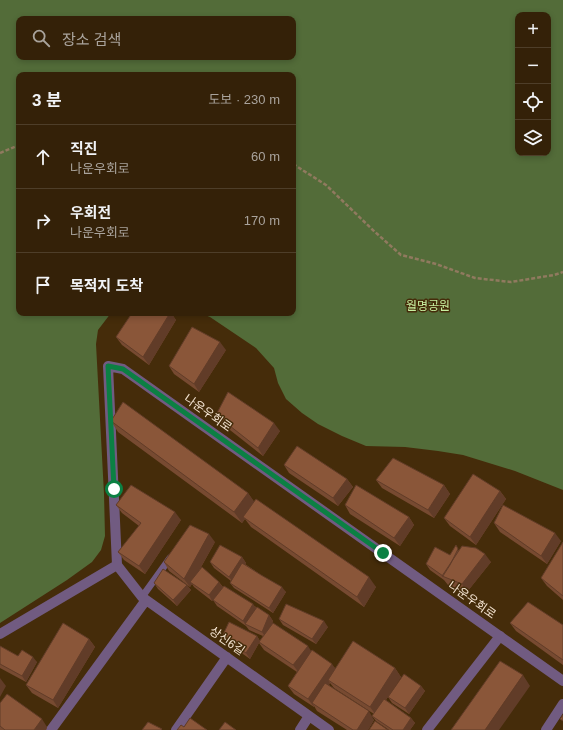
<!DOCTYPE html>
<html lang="ko">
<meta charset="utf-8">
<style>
:root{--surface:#342108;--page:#3f2e16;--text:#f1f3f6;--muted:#a9a39c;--line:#4e3e29}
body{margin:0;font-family:Arial,"Noto Sans KR",sans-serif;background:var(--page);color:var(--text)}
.controls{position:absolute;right:12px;top:12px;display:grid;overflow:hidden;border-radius:8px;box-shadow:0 2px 6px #0003}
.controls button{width:36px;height:36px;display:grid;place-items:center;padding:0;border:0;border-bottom:1px solid var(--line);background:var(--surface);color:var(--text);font:20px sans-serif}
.stop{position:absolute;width:12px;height:12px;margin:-9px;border:3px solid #0b8043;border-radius:50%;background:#fff}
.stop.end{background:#0b8043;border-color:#fff;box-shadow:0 1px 4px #0008}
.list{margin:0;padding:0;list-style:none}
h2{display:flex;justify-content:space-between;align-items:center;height:52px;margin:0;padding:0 16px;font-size:17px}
h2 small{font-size:13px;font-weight:400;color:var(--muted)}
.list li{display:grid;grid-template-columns:26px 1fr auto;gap:12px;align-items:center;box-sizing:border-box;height:64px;padding:0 16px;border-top:1px solid var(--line)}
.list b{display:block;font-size:15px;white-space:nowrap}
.list p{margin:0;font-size:13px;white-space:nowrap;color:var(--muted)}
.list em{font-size:13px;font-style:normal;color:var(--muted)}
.icon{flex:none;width:22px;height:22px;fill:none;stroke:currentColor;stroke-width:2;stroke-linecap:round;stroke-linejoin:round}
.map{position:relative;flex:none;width:563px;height:730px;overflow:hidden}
.search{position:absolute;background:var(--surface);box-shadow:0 2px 6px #0003;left:16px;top:16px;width:280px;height:44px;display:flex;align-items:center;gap:10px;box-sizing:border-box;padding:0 14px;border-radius:8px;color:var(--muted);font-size:15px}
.panel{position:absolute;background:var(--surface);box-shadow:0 2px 6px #0003;left:16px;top:72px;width:280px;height:244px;border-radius:8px}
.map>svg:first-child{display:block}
</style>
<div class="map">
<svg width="563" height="730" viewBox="0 0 563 730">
<rect width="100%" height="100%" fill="#452c0a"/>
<path fill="#536c39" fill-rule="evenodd" d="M0,0H563V490L515,471L463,455L438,451L405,447L366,446L342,436L318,424L302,413L286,399L278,383L274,368L256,348L210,317L200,313H293V75H19V313H111L98,330L96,344L104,494L105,536L101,550L92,562L67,580L0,623ZM518,15H548V153H518ZM19,19H293V57H19Z"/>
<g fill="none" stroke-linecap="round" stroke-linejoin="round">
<path stroke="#907a5f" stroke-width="2.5" stroke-dasharray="4 2" stroke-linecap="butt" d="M0,153L19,145
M293,164L326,185L375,232L401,255L436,264L475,278L511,282L554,275L563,272"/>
<path stroke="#715b81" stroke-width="7" d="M142,597L170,558"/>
<path stroke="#715b81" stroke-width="10" d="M117,565L142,597L329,730
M51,730L146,600
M176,730L227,657
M300,730L309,716
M427,730L500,636
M546,730L563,704"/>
<path stroke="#715b81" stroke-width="10" d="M0,634L117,565L108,366L123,369L563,681"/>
</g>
<path fill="#774a31" d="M132,313H171L176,320L149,365L122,345L116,337Z
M226,350L199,392L174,374L169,366Z
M216,415L280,431L263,456L221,423Z
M111,421L248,493L254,502L376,587L364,607L251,527L245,519L242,523L118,432Z
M284,465L347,479L353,487L338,506L289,473Z
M376,480L444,485L450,494L434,518L382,488Z
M500,491L506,499L476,545L450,526L444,518Z
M116,505L181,520L145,574L124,560L118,552L139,526L122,513Z
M345,505L409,517L414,525L400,546L350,514Z
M494,523L561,541L547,564L500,532Z
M215,542L200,569L219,582L223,587L269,615L273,621L271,627L312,652L335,668H395L401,677L386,700L411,718L415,723L410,730H389L376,721L372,716L374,714L334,688L330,683L329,685L374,720L368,730H347L317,711L314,706V707L294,694L288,686L297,672L264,650L259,643L250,659L226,642L222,637L257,636L260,641L263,636L249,630L246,626L217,606L213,600L218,594L212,601L194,587L192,584L190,587L169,571L164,562Z
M563,542V600L547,586L541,578Z
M459,550L491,562L467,592L448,585L444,580L430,570L426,564L450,555Z
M242,557L246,563L245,564L286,592L273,613L234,588L230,583L231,581L214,568L210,562Z
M154,583L187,585L191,590L177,606L158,589Z
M279,619L328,627L316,644L283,625Z
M510,623L563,625V665L516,631Z
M89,639L95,647L58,708L32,693L26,685Z
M0,646L18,656L37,662L26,682L0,668Z
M421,686L425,691L409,714L392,703L388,697Z
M0,703L47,727L46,730H0Z"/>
<path fill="#613c28" d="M170,313H171L176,320L149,365L143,357Z
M220,342L226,350L199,392L194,384Z
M274,423L280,431L263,456L258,448Z
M347,479L353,487L338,506L333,498Z
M444,485L450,494L434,518L428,510Z
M500,491L506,499L476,545L470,537Z
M248,493L256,504L243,517L245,519L242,523L234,512Z
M175,512L181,520L145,574L139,566Z
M409,517L414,525L400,546L394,538Z
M555,533L561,541L547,564L541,556Z
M209,534L215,542L192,583L190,582L192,584L190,587L184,579Z
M485,554L491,562L467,592L462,584Z
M242,557L246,563L233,582L229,577Z
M369,577L376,587L364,607L357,597Z
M219,582L223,588L212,601L209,595Z
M187,585L191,590L177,606L173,600Z
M282,587L286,592L273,613L269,608Z
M253,604L257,609L246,625L243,621Z
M269,615L273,621L266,638L262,632Z
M324,621L328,627L316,644L312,639Z
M257,636L260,641L250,659L246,653Z
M89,639L95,647L58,708L53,700Z
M308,646L313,654L299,673L293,665Z
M33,657L37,662L26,682L22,676Z
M332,664L338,672L328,680L330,683L315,705L312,703L314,706V707L308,699Z
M395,668L401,677L376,715L370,707Z
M523,675L530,686L499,730H485Z
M0,678L6,686L0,697Z
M421,686L425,691L409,714L405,708Z
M369,711L374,720L368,730H357Z
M411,718L415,723L410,730H403Z
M42,719L47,727L46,730H34Z"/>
<path fill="#8a5639" stroke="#613c28" d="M132,313H170L143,357L116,337Z
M192,327L220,342L194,384L169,366Z
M228,392L274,423L258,448L216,415Z
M123,402L248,493L234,512L111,421Z
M297,446L347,479L333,498L284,465Z
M393,458L444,485L428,510L376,480Z
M473,474L500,491L470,537L444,518Z
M131,485L175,512L139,566L118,552L141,523L116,505Z
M356,485L409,517L394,538L345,505Z
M256,499L369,577L357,597L243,517Z
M503,505L555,533L541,556L494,523Z
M190,525L209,534L184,579L164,562Z
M563,542V596L541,578Z
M220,545L242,557L229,577L210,562Z
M456,545L458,549L450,565L443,576L426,564L435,547L450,555Z
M462,546L476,548L485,554L462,584L442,576Z
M242,563L261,575L282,587L269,608L230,583Z
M202,567L219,582L209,595L190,582Z
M163,569L187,585L173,600L154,583Z
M224,586L253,604L243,621L213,600Z
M528,602L563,625V660L510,623Z
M286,604L324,621L312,639L279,619Z
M257,607L269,615L262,632L245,624Z
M229,622L257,636L246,653L222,637Z
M63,623L89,639L53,700L26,685Z
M273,623L308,646L293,665L259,642Z
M353,641L395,668L370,707L328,680Z
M0,646L18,656L22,650L33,657L22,676L0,664Z
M312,650L332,664L308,699L288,686Z
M500,661L523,675L485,730H451Z
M404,674L421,686L405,708L388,697Z
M325,683L369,711L357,730H353L312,703Z
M7,694L42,719L34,730H5L0,726V703Z
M384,699L411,718L403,730H393L372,716Z
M563,715V721L560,719Z
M190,718L207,730H177L181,725L184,727Z
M375,721L388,730H369Z
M148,722L162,729L161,730H142Z
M225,722L236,730H219Z"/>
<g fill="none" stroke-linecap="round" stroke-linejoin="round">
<path stroke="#0b8043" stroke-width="5" d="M114,489L108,366L123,369L383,553"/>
</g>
<g text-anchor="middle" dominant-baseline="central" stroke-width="3" stroke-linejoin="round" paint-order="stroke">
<g font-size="12" fill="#c7efa0" stroke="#452c0a">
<text x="428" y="306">월명공원</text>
</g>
<g font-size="12" fill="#f3e3d1" stroke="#452c0a">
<text transform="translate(208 413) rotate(35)">나운우회로</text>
<text transform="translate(472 600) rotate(35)">나운우회로</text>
<text transform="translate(227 641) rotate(35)">상신6길</text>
</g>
</g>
</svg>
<div class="controls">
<button>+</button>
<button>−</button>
<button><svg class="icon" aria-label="locate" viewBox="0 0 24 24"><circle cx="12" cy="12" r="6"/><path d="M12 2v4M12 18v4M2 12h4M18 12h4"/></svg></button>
<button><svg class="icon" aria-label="layers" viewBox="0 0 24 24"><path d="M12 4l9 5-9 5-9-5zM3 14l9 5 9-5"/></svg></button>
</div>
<div class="stop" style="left:114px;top:489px"></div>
<div class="stop end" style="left:383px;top:553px"></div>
<div class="search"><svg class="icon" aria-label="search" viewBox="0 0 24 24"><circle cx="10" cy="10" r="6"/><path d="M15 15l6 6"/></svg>장소 검색</div>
<section class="panel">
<h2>3 분<small>도보 · 230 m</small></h2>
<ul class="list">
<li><svg class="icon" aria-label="ahead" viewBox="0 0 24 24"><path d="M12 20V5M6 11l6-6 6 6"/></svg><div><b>직진</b><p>나운우회로</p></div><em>60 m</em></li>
<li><svg class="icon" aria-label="right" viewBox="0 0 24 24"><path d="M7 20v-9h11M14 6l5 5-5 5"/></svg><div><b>우회전</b><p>나운우회로</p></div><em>170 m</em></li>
<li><svg class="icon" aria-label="arrive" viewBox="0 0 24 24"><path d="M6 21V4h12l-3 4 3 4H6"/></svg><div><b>목적지 도착</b></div></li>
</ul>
</section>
</div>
